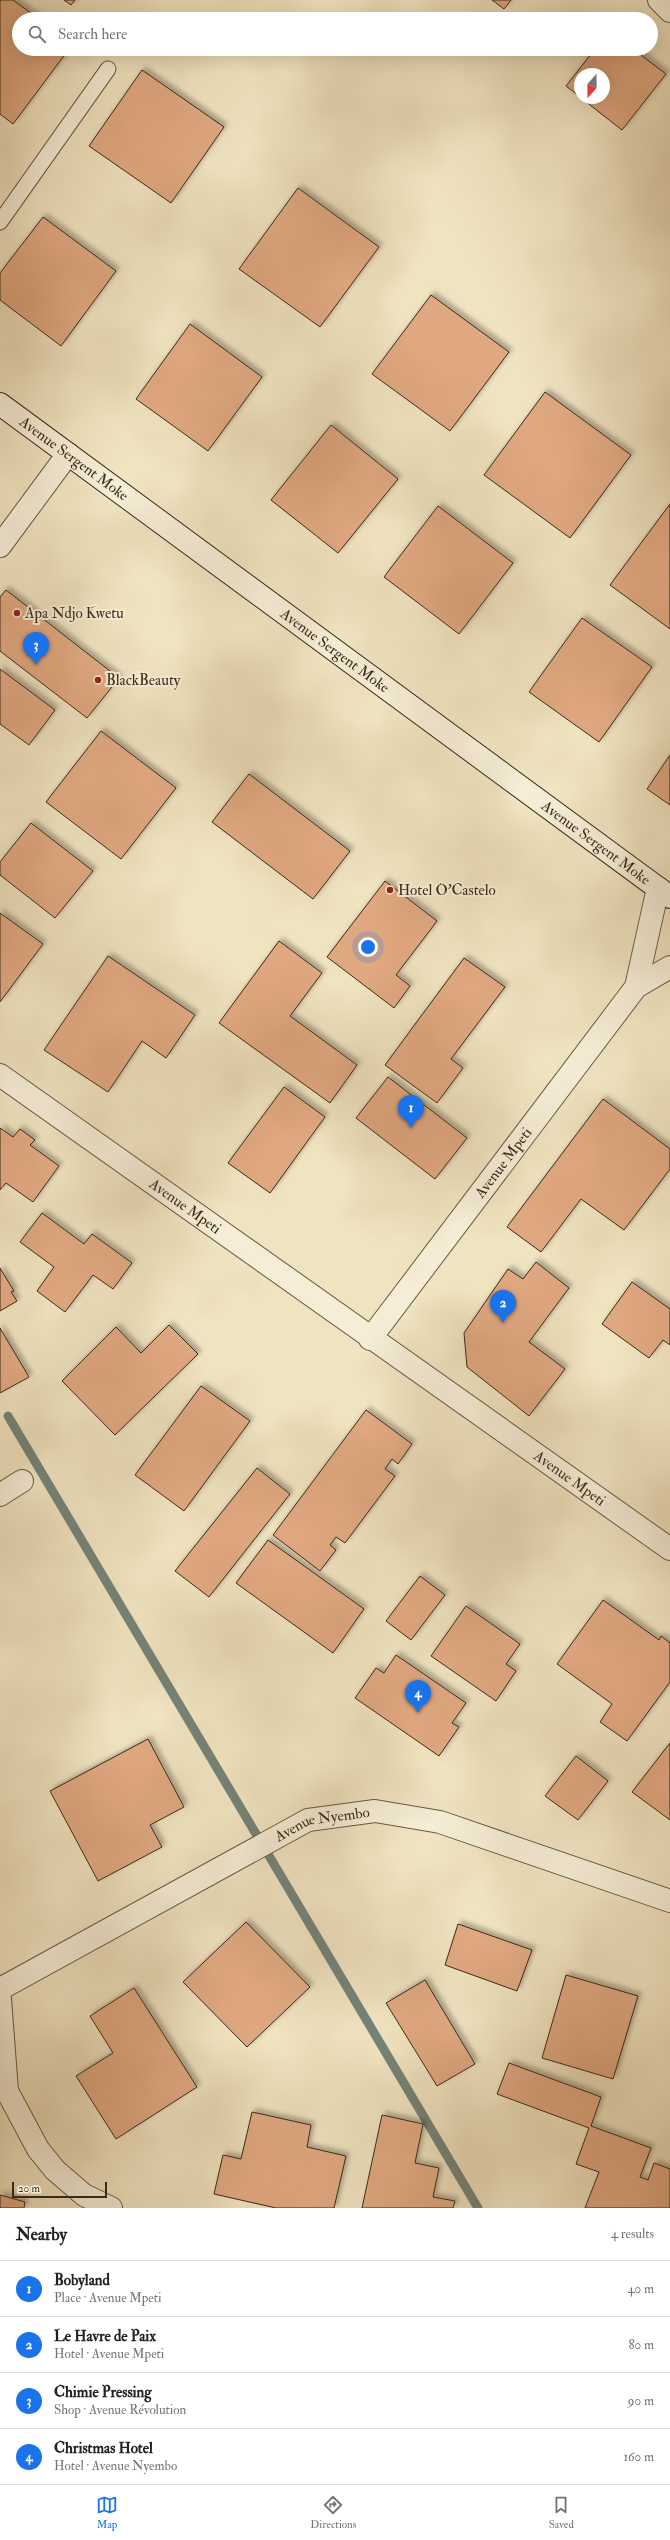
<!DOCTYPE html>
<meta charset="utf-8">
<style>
:root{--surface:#fff;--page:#f6f6f6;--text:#202124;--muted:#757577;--line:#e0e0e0;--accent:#1a73e8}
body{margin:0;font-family:"IM FELL Double Pica",serif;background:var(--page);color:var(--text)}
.compass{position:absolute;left:574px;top:68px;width:36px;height:36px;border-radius:50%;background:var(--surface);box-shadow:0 4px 16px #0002;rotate:200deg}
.scale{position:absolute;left:12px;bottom:10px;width:95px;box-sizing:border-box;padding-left:4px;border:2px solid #392b18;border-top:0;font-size:11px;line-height:14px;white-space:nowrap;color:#392b18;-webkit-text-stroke:3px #f5edd6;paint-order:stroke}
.you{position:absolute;left:368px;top:947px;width:14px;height:14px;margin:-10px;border:3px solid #fff;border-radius:50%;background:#1a73e8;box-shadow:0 0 0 6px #1a73e833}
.badge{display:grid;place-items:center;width:26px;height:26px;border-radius:50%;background:var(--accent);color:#fff;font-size:13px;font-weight:700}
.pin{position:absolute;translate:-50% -33px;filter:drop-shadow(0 1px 2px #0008)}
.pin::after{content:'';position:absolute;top:21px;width:14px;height:12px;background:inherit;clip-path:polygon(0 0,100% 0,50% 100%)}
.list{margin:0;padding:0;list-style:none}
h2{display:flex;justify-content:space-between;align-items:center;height:52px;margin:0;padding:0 16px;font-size:17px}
h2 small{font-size:13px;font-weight:400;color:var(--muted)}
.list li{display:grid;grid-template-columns:26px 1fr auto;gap:12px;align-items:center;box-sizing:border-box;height:56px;padding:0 16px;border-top:1px solid var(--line)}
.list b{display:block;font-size:15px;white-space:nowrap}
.list p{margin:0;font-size:13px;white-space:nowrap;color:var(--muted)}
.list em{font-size:13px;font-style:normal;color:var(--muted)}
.icon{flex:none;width:22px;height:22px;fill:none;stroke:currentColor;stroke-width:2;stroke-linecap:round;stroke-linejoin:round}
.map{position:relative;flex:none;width:670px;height:2208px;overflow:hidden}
.search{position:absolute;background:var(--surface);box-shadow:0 4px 16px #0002;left:12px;right:12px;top:12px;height:44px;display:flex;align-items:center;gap:10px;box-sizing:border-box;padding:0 14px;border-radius:22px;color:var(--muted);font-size:15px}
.sheet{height:276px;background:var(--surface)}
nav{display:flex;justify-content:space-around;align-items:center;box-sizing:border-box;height:56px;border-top:1px solid var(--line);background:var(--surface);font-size:11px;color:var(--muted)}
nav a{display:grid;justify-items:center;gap:2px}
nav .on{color:var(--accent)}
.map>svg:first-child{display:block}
</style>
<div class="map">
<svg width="670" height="2208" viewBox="0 0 670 2208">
<defs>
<filter id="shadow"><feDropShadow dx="3.5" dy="-3.5" stdDeviation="2" flood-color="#0004"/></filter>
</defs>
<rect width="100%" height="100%" fill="#f0e3c0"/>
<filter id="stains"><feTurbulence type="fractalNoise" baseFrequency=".005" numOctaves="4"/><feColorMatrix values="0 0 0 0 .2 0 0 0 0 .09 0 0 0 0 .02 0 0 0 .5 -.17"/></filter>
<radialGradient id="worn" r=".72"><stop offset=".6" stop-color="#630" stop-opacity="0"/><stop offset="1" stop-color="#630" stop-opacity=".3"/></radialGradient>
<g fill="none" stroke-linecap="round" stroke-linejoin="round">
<path stroke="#748377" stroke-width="9" d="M8,1416L478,2208"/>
</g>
<path fill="#e0a881" stroke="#392b18" filter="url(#shadow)" d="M0,0H13L39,19H19V49H69L13,124L0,114Z
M64,0H75L71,5Z
M492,0H511L504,9Z
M595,49H633L666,74L622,130L581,98H604V74H580V97L566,86Z
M142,70L224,127L171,203L89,146Z
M298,188L379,247L320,327L239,269Z
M43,217L116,271L61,346L0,300V273Z
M431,295L509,352L450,431L372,374Z
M190,324L262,377L208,451L136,399Z
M545,392L631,455L570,538L484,475Z
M331,425L398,479L338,553L271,500Z
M670,504V629L610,585Z
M438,506L513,563L459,634L384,577Z
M6,590L119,678L87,718L0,651V597Z
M582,618L652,667L599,742L529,692Z
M0,669L55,710L29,745L0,724Z
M101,731L176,788L121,859L46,802Z
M670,755V805L647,789Z
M249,774L350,851L313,899L212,822Z
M31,823L93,871L55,918L0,875V862Z
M385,881L437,921L396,975L410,986L394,1008L327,957Z
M0,913L43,944L0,1002Z
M279,941L322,973L290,1016L357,1065L330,1103L219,1023Z
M108,956L195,1015L166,1058L142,1041L108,1092L44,1050Z
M464,958L505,987L451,1059L463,1068L437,1103L385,1065Z
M388,1077L467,1138L435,1179L356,1118Z
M284,1087L325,1117L270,1193L228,1163Z
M603,1099L670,1149V1169L624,1230L581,1199L541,1252L507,1227Z
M0,1128L13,1137L20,1129L35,1140L30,1145L59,1166L33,1202L6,1183L0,1190Z
M42,1213L84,1244L92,1234L132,1263L113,1289L93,1275L65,1312L37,1291L54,1267L20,1242Z
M536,1262L569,1288L529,1342L565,1369L529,1416L467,1367L464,1333L508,1269L523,1279Z
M0,1268L14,1291L11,1292L17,1301L0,1311Z
M632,1282L670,1309V1345L663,1340L649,1358L602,1324Z
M169,1325L198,1354L115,1435L62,1381L116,1327L141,1353Z
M0,1328L29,1377L0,1393Z
M201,1386L250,1421L184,1511L135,1475Z
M366,1410L412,1444L398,1464L392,1459L385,1469L395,1476L345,1543L336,1537L330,1545L336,1550L320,1571L273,1535Z
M257,1468L290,1494L209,1597L175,1571Z
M268,1540L364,1609L333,1653L236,1583Z
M420,1576L445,1595L411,1640L386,1621Z
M603,1600L659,1640L661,1636L670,1643V1682L627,1741L600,1722L612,1704L557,1664Z
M466,1606L520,1644L506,1664L516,1671L496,1701L431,1656Z
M396,1655L466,1703L452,1723L459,1727L439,1756L355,1698L376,1668L384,1673Z
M148,1739L184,1807L150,1825L162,1847L98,1881L50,1791Z
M670,1743V1820L632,1792Z
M576,1756L608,1781L578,1820L545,1796Z
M246,1922L310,1987L247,2047L183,1982Z
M458,1924L532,1950L517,1991L445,1965Z
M566,1975L638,1996L613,2079L542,2058Z
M425,1980L475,2064L437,2086L386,2003Z
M134,1988L197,2087L116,2139L76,2076L113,2053L90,2016Z
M509,2063L601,2097L591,2126L651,2148L640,2177L648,2180L654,2163L670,2169V2208H585L599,2172L576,2164L589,2128L497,2094Z
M252,2112L311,2125L307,2147L346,2156L334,2208H276L214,2194L223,2155L241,2159Z
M382,2115L423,2124L415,2163L439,2168L433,2197L455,2201L453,2208H362Z
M0,2195L25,2202L24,2208H0Z"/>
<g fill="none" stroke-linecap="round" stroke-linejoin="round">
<defs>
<path id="service" d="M0,222L108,69"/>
<g id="minor">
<path d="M659,0L670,11"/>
<path d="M0,546L68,454"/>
<path d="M636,987L658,888"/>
<path id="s1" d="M0,1075L670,1549"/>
<path id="s2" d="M370,1339L636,987L670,967"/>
<path d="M0,1495L22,1481"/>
<path id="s3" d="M0,1989L308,1820L375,1811L440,1822L670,1901"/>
<path d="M0,1999L7,2091L38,2149L55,2170L84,2195L111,2208"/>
</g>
<g id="secondary">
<path id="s4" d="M0,404L670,897"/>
</g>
</defs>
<use href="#service" stroke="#675942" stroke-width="17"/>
<use href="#minor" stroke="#675942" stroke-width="24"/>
<use href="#secondary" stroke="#392b18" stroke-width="24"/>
<use href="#service" stroke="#f5edd6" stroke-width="15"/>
<use href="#minor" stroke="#f5edd6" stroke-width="22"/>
<use href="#secondary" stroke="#f5edd6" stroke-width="22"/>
</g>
<g fill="#8f2418" stroke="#f5edd6" stroke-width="1.5">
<circle cx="17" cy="613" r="4"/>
<circle cx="98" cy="680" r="4"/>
<circle cx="390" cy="890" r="4"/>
</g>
<g text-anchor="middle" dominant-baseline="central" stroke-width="4" stroke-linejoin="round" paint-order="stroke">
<g font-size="15" fill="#392b18" stroke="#f5edd6">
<text stroke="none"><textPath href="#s4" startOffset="92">Avenue Sergent Moke</textPath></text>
<text stroke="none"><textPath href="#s4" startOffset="416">Avenue Sergent Moke</textPath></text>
<text stroke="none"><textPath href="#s4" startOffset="740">Avenue Sergent Moke</textPath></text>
<text stroke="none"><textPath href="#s2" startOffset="221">Avenue Mpeti</textPath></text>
<text stroke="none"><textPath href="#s1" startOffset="227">Avenue Mpeti</textPath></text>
<text stroke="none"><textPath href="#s1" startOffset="698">Avenue Mpeti</textPath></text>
<text stroke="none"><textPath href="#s3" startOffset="364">Avenue Nyembo</textPath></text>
</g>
<g font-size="15" fill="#392b18" stroke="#f5edd6" text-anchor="start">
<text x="25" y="613">Apa Ndjo Kwetu</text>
<text x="106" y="680">BlackBeauty</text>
<text x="398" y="890">Hotel O'Castelo</text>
</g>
</g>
<rect width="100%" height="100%" filter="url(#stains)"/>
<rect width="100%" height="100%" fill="url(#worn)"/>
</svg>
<svg class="compass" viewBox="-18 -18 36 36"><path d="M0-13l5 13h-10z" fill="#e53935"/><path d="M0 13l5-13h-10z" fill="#757577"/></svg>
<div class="scale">20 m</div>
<div class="you"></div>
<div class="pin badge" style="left:411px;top:1128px">1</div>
<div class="pin badge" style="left:503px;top:1323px">2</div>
<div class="pin badge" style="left:36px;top:665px">3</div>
<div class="pin badge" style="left:418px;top:1713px">4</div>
<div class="search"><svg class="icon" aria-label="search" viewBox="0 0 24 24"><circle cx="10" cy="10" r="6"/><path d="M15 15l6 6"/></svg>Search here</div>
</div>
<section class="sheet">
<h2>Nearby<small>4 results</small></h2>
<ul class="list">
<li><span class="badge">1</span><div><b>Bobyland</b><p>Place · Avenue Mpeti</p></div><em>40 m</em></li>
<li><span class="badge">2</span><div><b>Le Havre de Paix</b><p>Hotel · Avenue Mpeti</p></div><em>80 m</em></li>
<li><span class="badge">3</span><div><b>Chimie Pressing</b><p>Shop · Avenue Révolution</p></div><em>90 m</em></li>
<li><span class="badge">4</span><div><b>Christmas Hotel</b><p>Hotel · Avenue Nyembo</p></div><em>160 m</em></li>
</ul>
</section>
<nav>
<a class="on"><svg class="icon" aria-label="map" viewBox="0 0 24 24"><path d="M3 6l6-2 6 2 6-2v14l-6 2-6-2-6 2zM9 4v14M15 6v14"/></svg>Map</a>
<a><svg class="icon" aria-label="directions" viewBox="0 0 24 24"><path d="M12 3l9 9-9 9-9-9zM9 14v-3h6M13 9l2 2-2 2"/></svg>Directions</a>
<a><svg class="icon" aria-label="saved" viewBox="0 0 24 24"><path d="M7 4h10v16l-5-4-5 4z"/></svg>Saved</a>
</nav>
